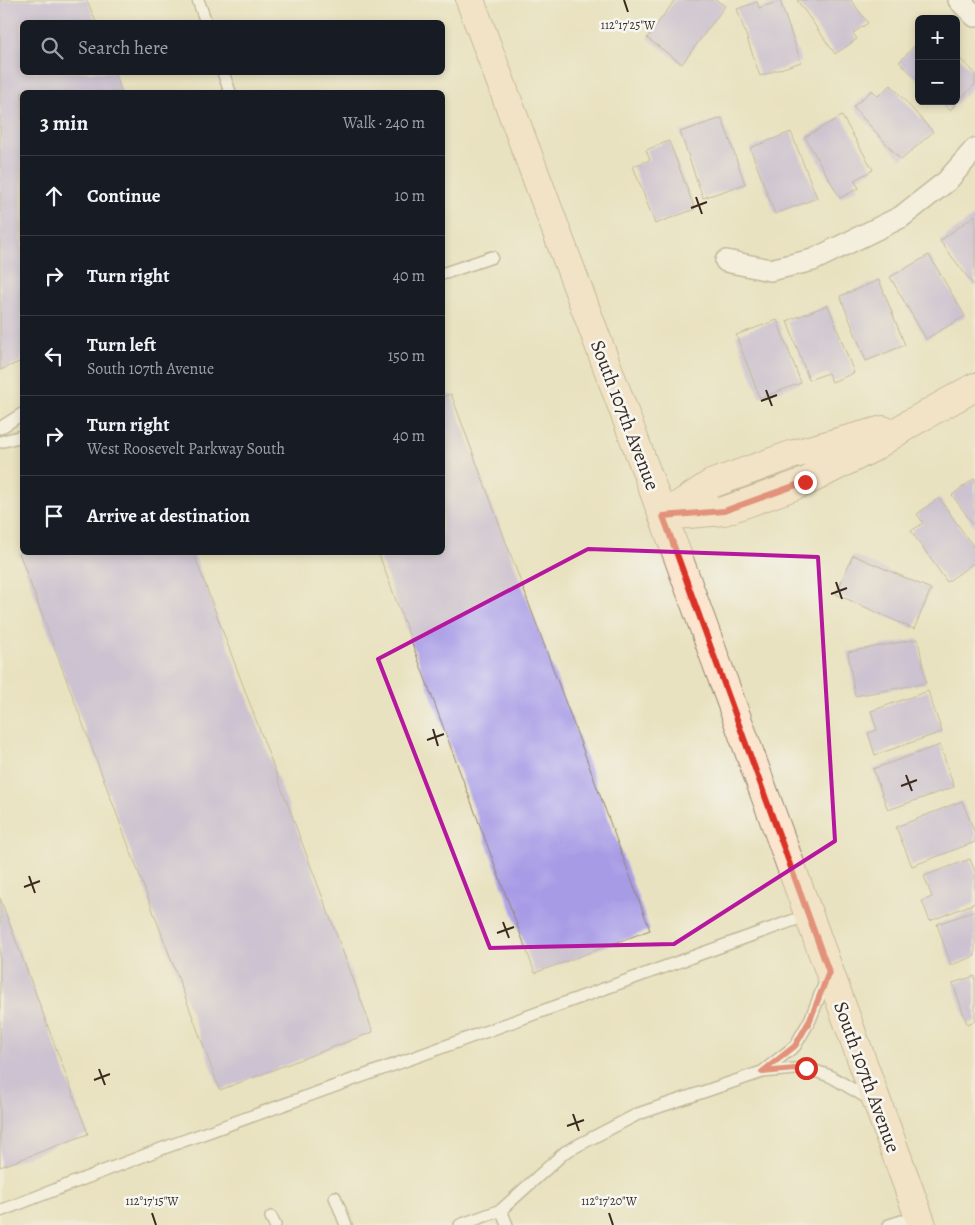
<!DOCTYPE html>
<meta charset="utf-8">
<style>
:root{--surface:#171b24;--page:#20242c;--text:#f1f3f6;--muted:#9ea1a6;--line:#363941}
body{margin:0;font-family:Alegreya,serif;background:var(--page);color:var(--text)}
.controls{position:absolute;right:15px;top:15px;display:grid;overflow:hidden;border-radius:8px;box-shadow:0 2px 8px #0003}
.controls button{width:45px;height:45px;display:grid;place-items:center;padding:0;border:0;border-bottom:1px solid var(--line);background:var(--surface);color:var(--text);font:25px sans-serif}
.stop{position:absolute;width:15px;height:15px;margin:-11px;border:4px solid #d93025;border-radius:50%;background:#fff}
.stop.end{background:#d93025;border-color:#fff;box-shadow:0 1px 5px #0008}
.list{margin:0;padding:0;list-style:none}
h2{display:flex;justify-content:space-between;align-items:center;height:65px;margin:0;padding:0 20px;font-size:21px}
h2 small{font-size:16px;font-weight:400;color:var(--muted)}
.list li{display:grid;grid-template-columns:32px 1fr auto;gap:15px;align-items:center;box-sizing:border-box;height:80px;padding:0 20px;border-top:1px solid var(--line)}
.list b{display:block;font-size:19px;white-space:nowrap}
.list p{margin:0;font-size:16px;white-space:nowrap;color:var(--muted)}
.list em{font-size:16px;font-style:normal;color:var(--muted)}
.icon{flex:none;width:28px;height:28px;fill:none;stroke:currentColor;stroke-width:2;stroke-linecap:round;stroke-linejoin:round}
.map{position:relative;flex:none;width:975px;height:1225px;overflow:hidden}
.search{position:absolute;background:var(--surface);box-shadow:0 2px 8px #0003;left:20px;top:20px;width:425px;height:55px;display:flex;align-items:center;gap:12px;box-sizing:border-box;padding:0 18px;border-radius:8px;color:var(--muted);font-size:19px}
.panel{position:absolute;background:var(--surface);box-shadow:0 2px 8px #0003;left:20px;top:90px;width:425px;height:465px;border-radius:8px}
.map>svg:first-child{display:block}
</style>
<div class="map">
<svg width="975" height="1225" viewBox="0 0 975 1225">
<rect width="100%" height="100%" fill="#f6f6f2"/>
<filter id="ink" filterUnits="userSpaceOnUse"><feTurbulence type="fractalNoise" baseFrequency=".02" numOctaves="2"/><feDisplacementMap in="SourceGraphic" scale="10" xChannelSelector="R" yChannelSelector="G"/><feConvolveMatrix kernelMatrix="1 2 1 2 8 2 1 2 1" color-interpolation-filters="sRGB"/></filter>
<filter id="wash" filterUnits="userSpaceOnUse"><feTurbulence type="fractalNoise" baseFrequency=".0096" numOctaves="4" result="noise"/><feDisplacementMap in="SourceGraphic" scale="20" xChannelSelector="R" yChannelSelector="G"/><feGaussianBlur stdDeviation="1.12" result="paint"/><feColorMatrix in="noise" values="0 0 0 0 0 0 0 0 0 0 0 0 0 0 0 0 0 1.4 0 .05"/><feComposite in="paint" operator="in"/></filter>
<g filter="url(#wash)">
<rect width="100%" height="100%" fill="#e9e2c0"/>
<g id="blocks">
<path fill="#a89be6" d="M0,0H87L96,22H22V72H114L122,92H22V361L0,370Z
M675,0H716L725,6L682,64L647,38Z
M797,0H851L868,23L853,33L857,39L835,54Z
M780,1L801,62L760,76L737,9L757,2L759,8Z
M919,41V81L899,62Z
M956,55L975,73V84L950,110L940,101H956Z
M891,85L933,132L901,160L853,107L872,90L878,96Z
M842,116L873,170L854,180L859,188L840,198L805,137Z
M722,118L745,184L703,198L680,132Z
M791,132L817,198L775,214L750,148Z
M669,141L695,209L655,224L633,166L650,160L646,150Z
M975,215V287L940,241Z
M929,255L965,316L926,339L890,277Z
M879,280L905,345L866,361L840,296Z
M828,305L854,373L832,382L828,373L809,380L787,321Z
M777,320L801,383L760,398L736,335Z
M451,394L650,930L535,973L378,552H442V397Z
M975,478V527L952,495Z
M939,498L975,549V562L947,582L911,531L923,523L917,514Z
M22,552H193L373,1032L220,1090L19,553Z
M853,555L931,589L914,629L836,594Z
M918,639L926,683L855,696L848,652Z
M928,691L942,732L875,755L868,733L877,730L871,711Z
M940,745L954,787L888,810L873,769Z
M962,801L975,833V842L912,866L896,827Z
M970,859L975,871V903L930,921L922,901L932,897L924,876Z
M0,898L88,1134L0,1167Z
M975,911V956L951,965L937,924Z
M975,976V1021L967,1024L953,983Z"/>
</g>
</g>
<g filter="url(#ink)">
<use href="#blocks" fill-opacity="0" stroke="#92866f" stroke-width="1"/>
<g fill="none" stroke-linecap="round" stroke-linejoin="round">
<defs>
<path id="lane" d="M198,0L206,22
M223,72L230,92
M442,274L492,257
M0,428L22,414
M0,442L22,436
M762,1072L795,1046L810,1020L827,977
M335,1197L346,1225
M501,1210L507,1225
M0,1211L161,1149L808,915
M271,1217L275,1225
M460,1225L501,1210L565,1152L638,1114L762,1072L806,1068L830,1076L871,1100
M889,1225L918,1216"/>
<path id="street" d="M959,0L975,16
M726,261L770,270L813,260L901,217L947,181L975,149"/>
<path id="secondary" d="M470,0L663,516L922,1225
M664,515L711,484L791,455L883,430
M663,516L724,511L805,482L872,448L909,424L975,387"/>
</defs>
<use href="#lane" stroke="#92866f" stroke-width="14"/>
<use href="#street" stroke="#92866f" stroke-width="24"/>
<use href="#secondary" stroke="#92866f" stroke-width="30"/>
<use href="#lane" stroke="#fff" stroke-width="11"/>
<use href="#street" stroke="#fff" stroke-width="21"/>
<use href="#secondary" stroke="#fce5cf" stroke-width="28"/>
</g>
</g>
<g fill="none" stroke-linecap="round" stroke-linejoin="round" filter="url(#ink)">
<path stroke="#d93025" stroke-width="6" d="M805,482L724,511L663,516L829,972L810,1020L795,1046L762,1072L806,1068"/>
</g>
<path d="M0 0H975V1225H0ZM588,549L818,557L835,841L674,944L490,948L378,659Z" fill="#e9e2c0" fill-opacity=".55" fill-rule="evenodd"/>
<path fill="none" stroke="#b5179e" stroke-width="4" stroke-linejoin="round" d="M588,549L818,557L835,841L674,944L490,948L378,659Z"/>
<path fill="none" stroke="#3b2a1e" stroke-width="2" d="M624,0L628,12M696,197L702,214M691,208L707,202M766,390L772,406M761,401L777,395M836,582L842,599M831,594L847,588M433,729L438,746M427,740L444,734M906,775L912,791M901,786L917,780M29,876L35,893M24,887L40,881M503,922L509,938M497,933L514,927M99,1069L105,1085M94,1080L110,1074M573,1114L579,1131M567,1126L584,1120M152,1213L156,1225M609,1213L613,1225"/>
<g text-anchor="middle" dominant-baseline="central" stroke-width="5" stroke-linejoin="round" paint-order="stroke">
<g font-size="20" fill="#3b2a1e" stroke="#f6f6f2">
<text transform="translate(625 415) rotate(69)">South 107th Avenue</text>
<text transform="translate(867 1077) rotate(70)">South 107th Avenue</text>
</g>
</g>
<g font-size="12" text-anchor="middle" fill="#3b2a1e" stroke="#f6f6f2" stroke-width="5" stroke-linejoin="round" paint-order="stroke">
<text x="628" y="29">112°17'25"W</text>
<text x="152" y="1205">112°17'15"W</text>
<text x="609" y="1205">112°17'20"W</text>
</g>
</svg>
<div class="controls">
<button>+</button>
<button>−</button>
</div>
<div class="stop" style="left:806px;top:1068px"></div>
<div class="stop end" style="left:805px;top:482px"></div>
<div class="search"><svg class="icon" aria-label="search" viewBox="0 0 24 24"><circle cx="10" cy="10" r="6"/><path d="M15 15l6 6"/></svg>Search here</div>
<section class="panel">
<h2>3 min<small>Walk · 240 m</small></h2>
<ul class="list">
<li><svg class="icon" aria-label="ahead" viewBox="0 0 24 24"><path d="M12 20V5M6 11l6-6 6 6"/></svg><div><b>Continue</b></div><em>10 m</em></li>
<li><svg class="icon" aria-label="right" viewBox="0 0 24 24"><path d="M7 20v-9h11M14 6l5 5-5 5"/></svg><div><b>Turn right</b></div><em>40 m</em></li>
<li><svg class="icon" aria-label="left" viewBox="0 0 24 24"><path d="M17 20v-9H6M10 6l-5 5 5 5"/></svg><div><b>Turn left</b><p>South 107th Avenue</p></div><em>150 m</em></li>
<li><svg class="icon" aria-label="right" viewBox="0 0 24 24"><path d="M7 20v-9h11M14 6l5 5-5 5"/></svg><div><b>Turn right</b><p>West Roosevelt Parkway South</p></div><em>40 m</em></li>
<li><svg class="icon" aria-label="arrive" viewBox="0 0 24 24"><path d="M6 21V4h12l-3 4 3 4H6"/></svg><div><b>Arrive at destination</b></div></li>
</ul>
</section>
</div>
